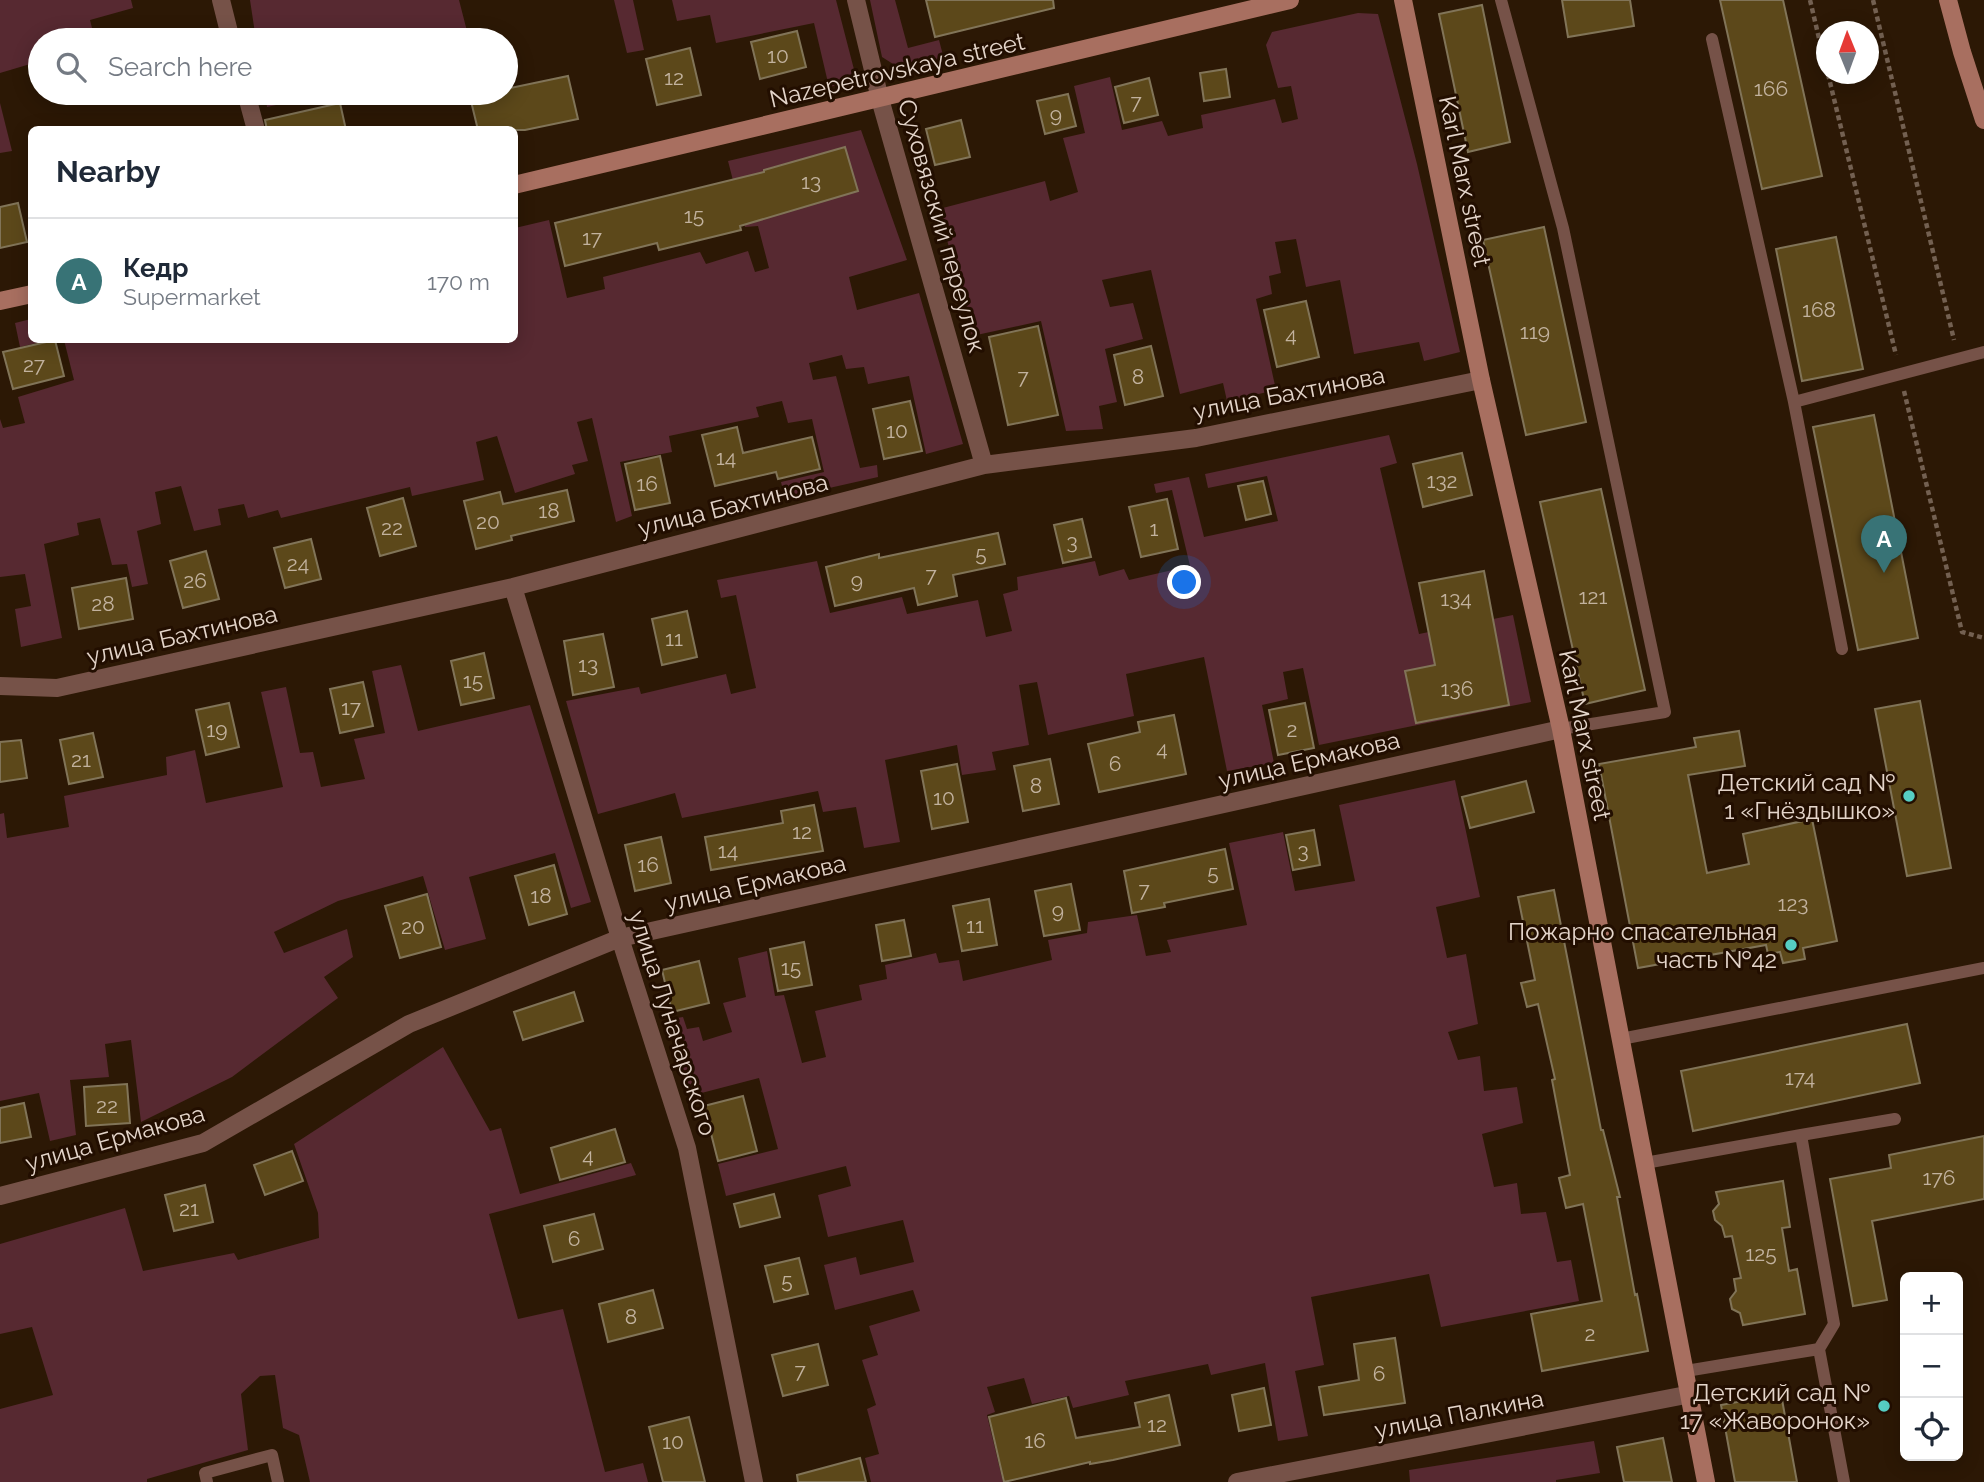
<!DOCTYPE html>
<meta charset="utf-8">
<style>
:root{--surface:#fff;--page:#f6f6f7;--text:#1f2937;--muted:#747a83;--line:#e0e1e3;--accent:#387376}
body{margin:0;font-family:Raleway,sans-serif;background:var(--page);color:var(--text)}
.controls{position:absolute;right:21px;bottom:21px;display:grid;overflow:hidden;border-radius:10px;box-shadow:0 4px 18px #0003}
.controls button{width:63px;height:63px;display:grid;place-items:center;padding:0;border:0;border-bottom:2px solid var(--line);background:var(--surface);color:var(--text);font:35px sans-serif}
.compass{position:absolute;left:1816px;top:21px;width:63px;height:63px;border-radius:50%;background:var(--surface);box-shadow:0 4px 18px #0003;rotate:359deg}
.you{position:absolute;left:1185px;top:583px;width:24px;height:24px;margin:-18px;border:5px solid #fff;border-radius:50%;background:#1a73e8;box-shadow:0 0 0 10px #1a73e833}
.badge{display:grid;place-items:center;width:46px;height:46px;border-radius:50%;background:var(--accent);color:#fff;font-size:23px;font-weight:700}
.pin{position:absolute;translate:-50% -58px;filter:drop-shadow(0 2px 4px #0008)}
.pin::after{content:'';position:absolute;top:37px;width:24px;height:21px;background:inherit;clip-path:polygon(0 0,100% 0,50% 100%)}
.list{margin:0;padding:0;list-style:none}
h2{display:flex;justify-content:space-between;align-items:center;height:91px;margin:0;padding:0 28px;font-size:30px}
h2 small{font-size:23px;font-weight:400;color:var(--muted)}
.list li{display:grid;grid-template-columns:46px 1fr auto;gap:21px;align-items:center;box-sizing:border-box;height:126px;padding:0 28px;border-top:2px solid var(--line)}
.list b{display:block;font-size:26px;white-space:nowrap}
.list p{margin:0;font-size:23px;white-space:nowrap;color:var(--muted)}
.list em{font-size:23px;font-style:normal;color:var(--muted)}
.icon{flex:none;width:38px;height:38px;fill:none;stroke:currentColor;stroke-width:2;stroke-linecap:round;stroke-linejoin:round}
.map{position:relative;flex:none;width:1984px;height:1482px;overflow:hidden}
.search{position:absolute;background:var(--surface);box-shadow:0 4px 18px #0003;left:28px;top:28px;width:490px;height:77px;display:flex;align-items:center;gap:18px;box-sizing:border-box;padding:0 24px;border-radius:38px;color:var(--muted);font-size:26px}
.panel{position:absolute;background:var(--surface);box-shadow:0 4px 18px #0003;left:28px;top:126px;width:490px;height:217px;border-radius:10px}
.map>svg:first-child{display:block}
</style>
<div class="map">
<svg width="1984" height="1482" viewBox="0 0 1984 1482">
<rect width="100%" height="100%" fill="#2c1805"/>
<path fill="#572931" d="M0,0H131L133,8L90,20L95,40H40V70L37,62L0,73Z
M250,0H459L468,35L449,40H256Z
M614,0H633L644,50L627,53Z
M672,0H836L857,81L829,87L814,23L716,43L710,15L677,21Z
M870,0H895L908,48L939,40L944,59L901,69L882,57Z
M1358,13L1378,14L1417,164L1460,352L1424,361L1419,342L1354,354L1340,280L1306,287L1296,239L1275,242L1281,273L1269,276L1272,294L1256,299L1276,390L1227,401L1223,383L1180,394L1151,270L1102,280L1110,307L1133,303L1143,339L1105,349L1117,402L1099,406L1103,429L1066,431L1041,321L972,336L939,209L1045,181L1050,201L1078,192L1063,138L1085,133L1074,86L1110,77L1122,130L1162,121L1168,136L1203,128L1201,115L1275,99L1282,123L1298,119L1291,86L1278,88L1266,45L1272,32Z
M265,93H331L267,107Z
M0,103L12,151L0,153Z
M861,130L907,260L849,277L857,310L919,293L963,444L926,454L909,376L868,384L864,367L846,369L842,355L809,363L813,380L836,376L860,468L877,465L878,477L785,498L781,482L824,472L812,419L788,423L782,401L756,407L759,417L669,436L672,452L620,462L632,516L616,522L592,418L577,422L588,461L572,465L575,474L515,493L497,436L476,442L484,480L412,496L410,487L281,518L278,510L248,518L244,504L218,509L221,525L194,531L181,486L155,492L161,524L137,531L148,584L132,587L127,564L112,565L100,518L77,523L79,535L44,544L62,638L21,647L15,609L31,606L25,574L0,577V419L3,428L25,423L18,397L74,380L64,340H514L515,228L549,220L567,298L605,289L603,277L700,252L706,264L748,251L755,272L769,268L758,226L745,227L728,161Z
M31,319L32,340H49L20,347L15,323Z
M1389,435L1397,463L1380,468L1419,634L1513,615L1531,702L1319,745L1303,668L1283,672L1288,699L1262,705L1274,763L1227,771L1204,657L1126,674L1134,716L1048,735L1037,682L1019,685L1029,745L992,752L996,770L962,775L957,745L885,760L900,842L864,848L856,807L823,812L818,791L682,818L675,793L598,814L566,701L639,687L641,694L726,674L731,694L756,688L736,595L721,598L717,580L817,561L830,613L902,597L907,614L978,600L986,637L1012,631L1003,594L1018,590L1017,577L1095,561L1099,576L1124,569L1129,580L1190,566L1172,490L1156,493L1154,484L1189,477L1204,537L1278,521L1267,476L1208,488L1205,474Z
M401,665L418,731L530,705L591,902L571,908L555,853L469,877L486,939L445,950L423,876L338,901L274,932L284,953L347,929L353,957L324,977L338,998L232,1077L141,1122L131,1040L105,1044L109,1077L70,1080L76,1135L50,1141L39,1093L0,1101V814L4,813L7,838L69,827L64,796L167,775L166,757L195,750L206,803L283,787L261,692L286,687L300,753L313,752L321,787L365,779L354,739L385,733L372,671Z
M1455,780L1480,897L1436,907L1447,958L1466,954L1478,1024L1448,1032L1458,1060L1480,1056L1484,1091L1517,1087L1523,1123L1482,1134L1494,1187L1517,1183L1521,1214L1546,1212L1557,1262L1571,1260L1579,1301L1441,1327L1429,1274L1311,1297L1324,1365L1295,1371L1308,1436L1278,1441L1265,1363L1211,1375L1208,1364L1125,1381L1129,1395L1073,1408L1069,1396L1032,1404L1024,1378L987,1387L995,1412L987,1415L1003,1482H871L865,1458L879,1454L867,1409L876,1405L862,1360L878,1355L869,1326L920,1311L913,1290L835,1310L824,1265L856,1257L860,1275L914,1262L903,1220L828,1237L818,1195L851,1186L846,1166L726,1196L718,1164L778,1149L759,1078L690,1096L671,1019L683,1017L687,1029L699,1027L703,1041L732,1032L723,1003L746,997L738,958L767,951L775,996L784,995L802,1063L826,1057L815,1011L862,1000L859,985L887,979L885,965L936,953L939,963L959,960L963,981L1052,960L1048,940L1087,933L1088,922L1137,915L1146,956L1171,952L1167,940L1247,925L1229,843L1283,832L1295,891L1355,881L1339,805Z
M443,1047L490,1131L501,1128L520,1194L631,1163L636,1175L489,1214L518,1319L563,1309L605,1472L643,1463L648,1482H310L299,1435L283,1428L275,1375L260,1376L241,1394L248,1450L147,1479V1482H0V1409L53,1395L32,1327L0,1334V1244L125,1208L143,1271L234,1253L238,1260L319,1238L318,1213L294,1144Z
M1594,1441L1600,1473L1556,1480V1482H1410L1409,1470Z"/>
<path fill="#5c481a" stroke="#817458" stroke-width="2" d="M926,0H1053L1054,8L935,37Z
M1562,0H1630L1634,26L1568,37Z
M1720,0H1783L1822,176L1762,189Z
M1482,5L1510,142L1468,152L1439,14Z
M797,31L806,67L760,79L751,42Z
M690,48L701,95L657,105L646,59Z
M1226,69L1230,97L1204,101L1200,73Z
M568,76L578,119L525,130H478L470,97L490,93H506V89Z
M1149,78L1158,115L1124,123L1115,87Z
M1068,94L1076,126L1045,134L1037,101Z
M340,103L346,130H267L265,120Z
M961,120L970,157L935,165L926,129Z
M845,147L858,191L740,226L741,230L659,250L657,243L565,266L555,223L764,172V170Z
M18,203L27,242L0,248V207Z
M1544,227L1586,422L1526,435L1483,240Z
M1836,237L1863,369L1802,381L1776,249Z
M1306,301L1319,357L1277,367L1264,310Z
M1038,326L1058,415L1008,425L989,337Z
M55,340L64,376L13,389L3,352Z
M1151,346L1163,396L1125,405L1114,355Z
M910,401L922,451L884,459L873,409Z
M1874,415L1918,638L1858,650L1813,427Z
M737,427L743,453L812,437L820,469L778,479L776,472L715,486L702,435Z
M1462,453L1472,495L1423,507L1413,464Z
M660,456L670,503L635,510L625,464Z
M1263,481L1271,514L1246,520L1238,486Z
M1601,489L1645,690L1585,704L1540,502Z
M567,490L574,521L511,536L512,540L476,549L464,501L500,492L503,504Z
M403,498L416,546L380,556L367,508Z
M1167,499L1178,549L1141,557L1129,507Z
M1082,519L1091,557L1063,563L1054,525Z
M998,533L1005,564L953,575L957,596L918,605L914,588L835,606L826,567L879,554V558Z
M311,539L321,579L285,588L274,548Z
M206,551L219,599L183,608L170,561Z
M1484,571L1509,705L1416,723L1405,671L1435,665L1419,583Z
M126,578L133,619L79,629L72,588Z
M687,611L697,657L662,665L652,619Z
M603,634L614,687L573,695L564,641Z
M484,653L494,698L461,705L451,661Z
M363,682L373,726L340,733L330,689Z
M1920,701L1951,868L1907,876L1875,709Z
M229,703L239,747L206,755L196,710Z
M1305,703L1314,748L1278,755L1269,710Z
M1174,715L1186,774L1099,792L1088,744L1140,732L1138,722Z
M1739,731L1745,766L1688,775L1707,873L1749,864L1743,834L1812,819L1837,941L1803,948L1805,959L1783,963L1780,952L1768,954L1766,945L1638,968L1599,764L1696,747L1694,738Z
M93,733L103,777L69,784L60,740Z
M21,740L27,778L0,782V742Z
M1050,759L1059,804L1023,811L1014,766Z
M957,764L968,822L932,829L921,771Z
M1526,781L1534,812L1470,828L1462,797Z
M814,805L823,851L711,870L705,837L783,823L781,811Z
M1314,830L1320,865L1293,870L1286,835Z
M661,837L671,883L635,891L625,845Z
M1225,849L1233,889L1164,903L1165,907L1132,913L1124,871Z
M554,865L567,914L529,925L515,876Z
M1071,884L1080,930L1044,936L1035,891Z
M1554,890L1601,1130H1603L1620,1197H1617L1635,1295L1637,1294L1648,1351L1542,1371L1531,1314L1602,1301L1583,1204L1566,1208L1559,1178L1570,1175L1552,1080L1555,1079L1538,1004L1527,1007L1521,983L1535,980L1518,897Z
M427,894L441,947L400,958L385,906Z
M989,899L997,945L962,951L953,906Z
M904,920L911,956L882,961L876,925Z
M804,942L812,985L778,991L770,949Z
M699,961L709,1003L672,1012L662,970Z
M574,992L583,1021L523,1040L514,1012Z
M1907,1024L1920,1083L1693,1131L1681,1071Z
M127,1084L130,1123L86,1126L84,1087Z
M743,1096L757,1151L718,1161L704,1106Z
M24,1103L31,1137L0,1143V1108Z
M615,1129L625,1162L560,1180L551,1148Z
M1984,1136V1199L1872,1221L1887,1300L1853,1306L1830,1179L1891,1168L1889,1155Z
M292,1151L303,1181L265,1195L254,1165Z
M1783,1181L1790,1227L1782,1228L1789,1271L1797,1269L1805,1314L1743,1325L1740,1313L1732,1309L1730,1299L1736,1291L1734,1279L1741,1278L1732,1236L1725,1237L1722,1226L1715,1220L1713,1211L1719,1204L1716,1192Z
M205,1185L213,1222L174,1231L165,1195Z
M774,1194L780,1217L740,1227L734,1204Z
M594,1214L603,1249L553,1262L544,1226Z
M799,1258L808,1294L774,1302L765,1266Z
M653,1290L663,1328L608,1342L599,1304Z
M1395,1338L1405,1403L1324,1415L1319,1387L1359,1380L1354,1344Z
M818,1344L828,1385L783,1396L772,1355Z
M1264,1388L1271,1425L1239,1431L1232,1395Z
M1781,1394L1797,1482H1735L1721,1405Z
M1169,1395L1180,1445L1113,1460L1090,1464V1462L1004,1482L989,1417L1066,1398L1076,1438L1140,1427L1135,1403Z
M689,1417L705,1482H663L649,1427Z
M1663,1438L1672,1482H1624L1617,1447Z
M860,1458L866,1482H798L797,1475Z"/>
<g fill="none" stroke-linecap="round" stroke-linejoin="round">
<path stroke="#736051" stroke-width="4.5" stroke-dasharray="5 3.5" stroke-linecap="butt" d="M1810,0L1826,68
M1873,0L1954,340
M1828,74L1896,355
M1904,391L1962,632L1984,638"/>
<path stroke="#765248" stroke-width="12" d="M1501,0L1563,228L1665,712L1561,729
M1712,39L1794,402L1984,352
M1794,402L1842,649
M1621,1039L1984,968
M1801,1135L1895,1119
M1645,1163L1801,1135L1834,1324L1819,1349
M1686,1371L1819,1349L1844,1482
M207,1482L205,1473L272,1455L278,1482"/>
<path stroke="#765248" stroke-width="18" d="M221,0L231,40
M856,0L880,99L984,465
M246,93L256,130
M513,587L620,938L687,1148L754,1482
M0,686L57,688L513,587L984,465L1196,438L1481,380
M0,1196L203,1143L409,1024L620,938L1561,729
M1237,1482L1691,1394"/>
<path stroke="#a86f60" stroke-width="18" d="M1403,0L1481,380L1561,729L1706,1482
M1948,0L1962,52L1984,120
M514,185L1290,0
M0,301L32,294"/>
</g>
<g fill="#56cec3" stroke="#220e00" stroke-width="2.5">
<circle cx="1909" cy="796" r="7"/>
<circle cx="1791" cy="945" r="7"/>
<circle cx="1884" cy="1406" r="7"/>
</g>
<g text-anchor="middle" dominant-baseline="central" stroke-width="6" stroke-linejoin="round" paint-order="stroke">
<g font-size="21" fill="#c2b29e">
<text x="778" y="55">10</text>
<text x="674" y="77">12</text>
<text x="1771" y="88">166</text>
<text x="1136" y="101">7</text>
<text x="1056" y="114">9</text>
<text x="811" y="181">13</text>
<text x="694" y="215">15</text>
<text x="592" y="237">17</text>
<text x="1819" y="309">168</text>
<text x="1535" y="331">119</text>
<text x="1291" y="334">4</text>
<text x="34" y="364">27</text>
<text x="1023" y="376">7</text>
<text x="1138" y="376">8</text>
<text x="897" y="430">10</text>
<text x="726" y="457">14</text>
<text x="1442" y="480">132</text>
<text x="647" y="483">16</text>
<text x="549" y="510">18</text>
<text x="488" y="521">20</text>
<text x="392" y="527">22</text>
<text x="1154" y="528">1</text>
<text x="1072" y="541">3</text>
<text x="981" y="553">5</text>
<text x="298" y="563">24</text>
<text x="931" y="574">7</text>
<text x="195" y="580">26</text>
<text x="857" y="580">9</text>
<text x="1593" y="596">121</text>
<text x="1456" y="598">134</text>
<text x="103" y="603">28</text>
<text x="674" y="638">11</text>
<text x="588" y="664">13</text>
<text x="473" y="680">15</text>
<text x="1457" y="688">136</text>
<text x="351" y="707">17</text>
<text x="217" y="729">19</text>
<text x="1292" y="729">2</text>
<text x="1162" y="748">4</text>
<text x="81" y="759">21</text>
<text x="1115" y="763">6</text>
<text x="1036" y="785">8</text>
<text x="944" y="797">10</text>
<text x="802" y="831">12</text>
<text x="728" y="850">14</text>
<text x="1303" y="850">3</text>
<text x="648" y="864">16</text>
<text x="1213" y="872">5</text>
<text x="1144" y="889">7</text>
<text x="541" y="895">18</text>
<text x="1793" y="903">123</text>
<text x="1058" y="910">9</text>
<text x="975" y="925">11</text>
<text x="413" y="926">20</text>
<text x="791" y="967">15</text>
<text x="1800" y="1077">174</text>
<text x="107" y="1105">22</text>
<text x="588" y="1155">4</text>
<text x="1939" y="1177">176</text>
<text x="189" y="1208">21</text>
<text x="574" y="1238">6</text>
<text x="1761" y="1253">125</text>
<text x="787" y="1280">5</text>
<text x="631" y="1316">8</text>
<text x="1590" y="1333">2</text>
<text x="800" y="1370">7</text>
<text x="1379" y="1373">6</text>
<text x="1157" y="1424">12</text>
<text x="1035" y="1440">16</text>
<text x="673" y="1441">10</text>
</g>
<g font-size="24" fill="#e4d5ca" stroke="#220e00">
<text transform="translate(897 70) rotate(-13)">Nazepetrovskaya street</text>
<text transform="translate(1465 181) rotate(78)">Karl Marx street</text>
<text transform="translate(942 226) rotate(74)">Суховязский переулок</text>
<text transform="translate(1289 393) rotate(-11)">улица Бахтинова</text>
<text transform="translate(733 505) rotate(-14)">улица Бахтинова</text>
<text transform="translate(182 635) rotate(-13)">улица Бахтинова</text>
<text transform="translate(1585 735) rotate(78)">Karl Marx street</text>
<text transform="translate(1309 760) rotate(-13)">улица Ермакова</text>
<text transform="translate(755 883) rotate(-13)">улица Ермакова</text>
<text transform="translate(673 1023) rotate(72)">улица Луначарского</text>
<text transform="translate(115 1138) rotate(-16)">улица Ермакова</text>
<text transform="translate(1459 1414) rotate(-11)">улица Палкина</text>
</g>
<g font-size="24" fill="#e4d5ca" stroke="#220e00" text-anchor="end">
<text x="1895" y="782">Детский сад №<tspan x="1895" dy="28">1 «Гнёздышко»</tspan></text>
<text x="1777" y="931">Пожарно спасательная<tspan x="1777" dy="28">часть №42</tspan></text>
<text x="1870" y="1392">Детский сад №<tspan x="1870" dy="28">17 «Жаворонок»</tspan></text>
</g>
</g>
</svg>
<div class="controls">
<button>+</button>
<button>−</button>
<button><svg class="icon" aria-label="locate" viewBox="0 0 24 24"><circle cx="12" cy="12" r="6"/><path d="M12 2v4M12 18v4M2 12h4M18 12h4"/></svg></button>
</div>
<svg class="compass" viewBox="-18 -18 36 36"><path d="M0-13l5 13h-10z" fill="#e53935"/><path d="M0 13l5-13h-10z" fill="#747a83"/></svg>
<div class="you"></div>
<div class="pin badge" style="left:1884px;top:573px">A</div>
<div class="search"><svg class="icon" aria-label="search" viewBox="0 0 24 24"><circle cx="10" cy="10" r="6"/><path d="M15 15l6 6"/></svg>Search here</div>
<section class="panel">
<h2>Nearby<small></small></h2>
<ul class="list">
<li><span class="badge">A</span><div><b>Кедр</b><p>Supermarket</p></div><em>170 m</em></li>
</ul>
</section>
</div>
